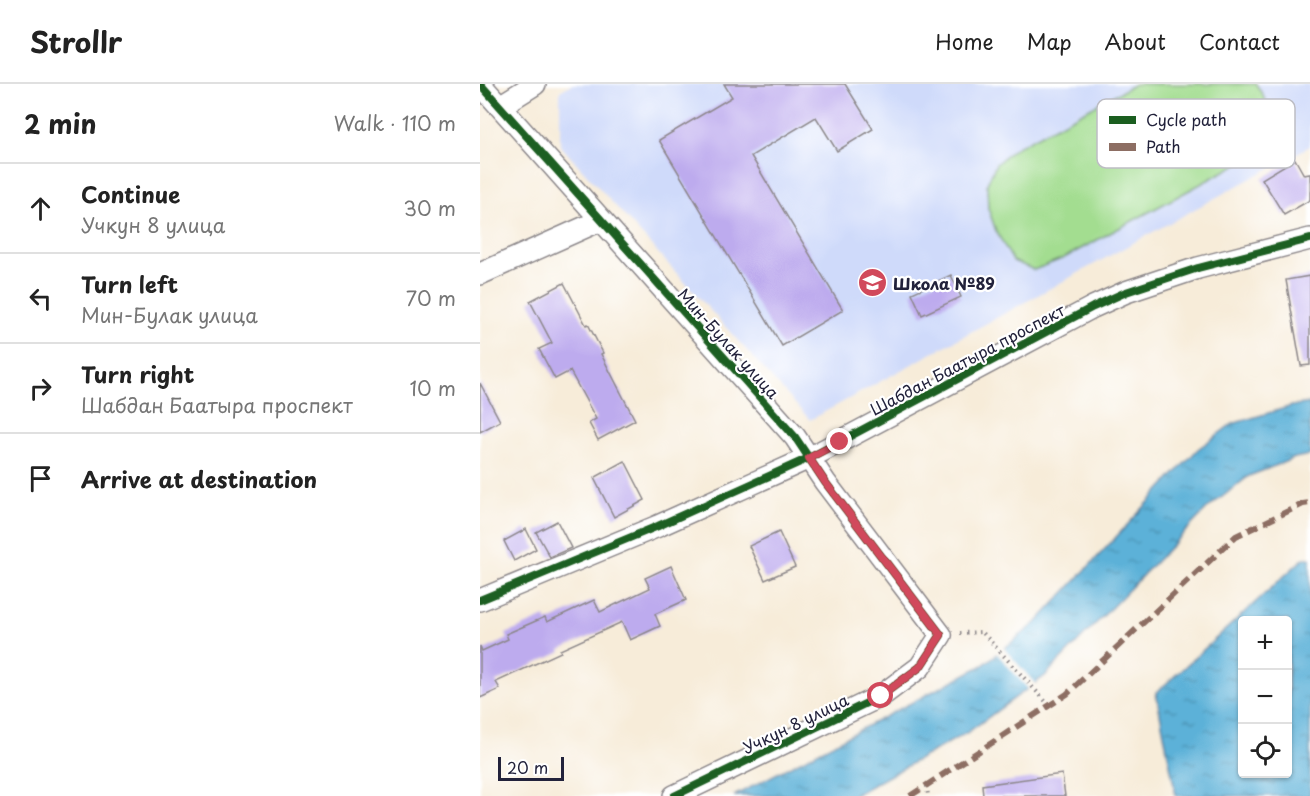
<!DOCTYPE html>
<meta charset="utf-8">
<style>
:root{--surface:#fff;--page:#f2f2f2;--text:#222;--muted:#767676;--line:#e0e0e0}
body{margin:0;font-family:"Playpen Sans",sans-serif;background:var(--page);color:var(--text)}
.controls{position:absolute;right:18px;bottom:18px;display:grid;overflow:hidden;border-radius:6px;box-shadow:0 2px 4px #0004}
.controls button{width:54px;height:54px;display:grid;place-items:center;padding:0;border:0;border-bottom:2px solid var(--line);background:var(--surface);color:var(--text);font:30px sans-serif}
.scale{position:absolute;left:18px;bottom:15px;width:66px;box-sizing:border-box;padding-left:6px;border:3px solid #22223b;border-top:0;font-size:16px;line-height:21px;white-space:nowrap;color:#22223b;-webkit-text-stroke:4px #fff;paint-order:stroke}
.stop{position:absolute;width:18px;height:18px;margin:-14px;border:4px solid #d1495b;border-radius:50%;background:#fff}
.stop.end{background:#d1495b;border-color:#fff;box-shadow:0 2px 6px #0008}
.list{margin:0;padding:0;list-style:none}
h2{display:flex;justify-content:space-between;align-items:center;height:78px;margin:0;padding:0 24px;font-size:26px}
h2 small{font-size:20px;font-weight:400;color:var(--muted)}
.list li{display:grid;grid-template-columns:39px 1fr auto;gap:18px;align-items:center;box-sizing:border-box;height:90px;padding:0 24px;border-top:2px solid var(--line)}
.list b{display:block;font-size:22px;white-space:nowrap}
.list p{margin:0;font-size:20px;white-space:nowrap;color:var(--muted)}
.list em{font-size:20px;font-style:normal;color:var(--muted)}
.icon{flex:none;width:33px;height:33px;fill:none;stroke:currentColor;stroke-width:2;stroke-linecap:round;stroke-linejoin:round}
.map{position:relative;flex:none;width:830px;height:712px;overflow:hidden}
header{display:flex;align-items:center;gap:36px;box-sizing:border-box;height:84px;padding:0 30px;background:var(--surface);border-bottom:2px solid var(--line)}
header strong{font-size:28px}
nav{display:flex;gap:33px;margin-inline-start:auto;font-size:21px}
main{display:flex}
aside{flex:1;background:var(--surface)}
.map>svg:first-child{display:block}
</style>
<header>
<strong>Strollr</strong>
<nav><a>Home</a><a>Map</a><a>About</a><a>Contact</a></nav>
</header>
<main>
<aside>
<h2>2 min<small>Walk · 110 m</small></h2>
<ul class="list">
<li><svg class="icon" aria-label="ahead" viewBox="0 0 24 24"><path d="M12 20V5M6 11l6-6 6 6"/></svg><div><b>Continue</b><p>Учкун 8 улица</p></div><em>30 m</em></li>
<li><svg class="icon" aria-label="left" viewBox="0 0 24 24"><path d="M17 20v-9H6M10 6l-5 5 5 5"/></svg><div><b>Turn left</b><p>Мин-Булак улица</p></div><em>70 m</em></li>
<li><svg class="icon" aria-label="right" viewBox="0 0 24 24"><path d="M7 20v-9h11M14 6l5 5-5 5"/></svg><div><b>Turn right</b><p>Шабдан Баатыра проспект</p></div><em>10 m</em></li>
<li><svg class="icon" aria-label="arrive" viewBox="0 0 24 24"><path d="M6 21V4h12l-3 4 3 4H6"/></svg><div><b>Arrive at destination</b></div></li>
</ul>
</aside>
<div class="map">
<svg width="830" height="712" viewBox="0 0 830 712">
<defs>
<pattern id="water-ripples" width="26" height="14" patternUnits="userSpaceOnUse" patternTransform="scale(1.5)"><rect width="26" height="14" fill="#5bb1d8"/><path d="M2 4q2-2 4 0t4 0M15 11q2-2 4 0t4 0" fill="none" stroke="#4b90b0"/></pattern>
</defs>
<rect width="100%" height="100%" fill="#fff"/>
<filter id="ink" filterUnits="userSpaceOnUse"><feTurbulence type="fractalNoise" baseFrequency=".0167" numOctaves="2"/><feDisplacementMap in="SourceGraphic" scale="12" xChannelSelector="R" yChannelSelector="G"/><feConvolveMatrix kernelMatrix="1 2 1 2 8 2 1 2 1" color-interpolation-filters="sRGB"/></filter>
<filter id="wash" filterUnits="userSpaceOnUse"><feTurbulence type="fractalNoise" baseFrequency=".008" numOctaves="4" result="noise"/><feDisplacementMap in="SourceGraphic" scale="24" xChannelSelector="R" yChannelSelector="G"/><feGaussianBlur stdDeviation="1.35" result="paint"/><feColorMatrix in="noise" values="0 0 0 0 0 0 0 0 0 0 0 0 0 0 0 0 0 1.4 0 .05"/><feComposite in="paint" operator="in"/></filter>
<g filter="url(#wash)">
<rect width="100%" height="100%" fill="#f7ecd9"/>
<path fill="#cfdafa" d="M92,0H830V62L330,336L80,61V7Z"/>
<path fill="#a3dd90" stroke="#628066" stroke-width="1.5" d="M655,0H776C781,8 790,23 791,32C792,44 783,59 778,69L584,174L554,186L533,177L516,147L508,124L507,100L516,80L535,64Z"/>
<path fill="url(#water-ripples)" stroke="#3e6a8a" stroke-width="1.5" fill-rule="evenodd" d="M830,319V371L815,374L769,392L728,424L565,592L488,648L373,712H254L503,581L556,539L718,365L752,340L812,322Z
M824,474H830V712H696L676,609ZM808,536V690H762V536Z"/>
<path fill="#f7ecd9" d="M522,562L557,602L550,607L515,567Z"/>
<g id="blocks">
<path fill="#bdabee" d="M244,0H365L393,45L357,67L336,33L271,72L363,226L302,262L179,56L252,13Z
M815,75L824,91L830,90V116L804,131L782,95Z
M471,191L481,213L442,231L432,209Z
M830,192V281L821,282L806,196Z
M84,199L106,241L108,240L123,269L121,270L155,336L118,356L109,339L116,335L90,287L75,295L59,265L72,259L50,217Z
M0,299L20,337L0,348Z
M145,377L165,416L134,433L114,394Z
M77,437L91,464L70,473L56,448Z
M46,445L56,465L34,477L24,457Z
M299,448L315,483L285,496L269,462Z
M191,482L206,516L175,530L180,542L150,556L142,538L80,566L81,568L16,598L20,605L0,614V562L2,567L28,555L26,550L65,533L67,538L114,516L120,528L170,504L165,494Z
M582,690L585,712H503L502,701Z"/>
</g>
</g>
<g filter="url(#ink)">
<use href="#blocks" fill-opacity="0" stroke="#8c878a" stroke-width="1.5"/>
<g fill="none" stroke-linecap="round" stroke-linejoin="round">
<defs>
<path id="street" d="M0,0L315,353L345,398L461,551L440,583L401,612L194,712
M20,22L55,0
M0,190L121,136
M0,516L178,442L329,374L613,223L646,208L718,184L830,155"/>
</defs>
<use href="#street" stroke="#8c878a" stroke-width="24"/>
<path stroke="#8c878a" stroke-width="4" stroke-dasharray="1.5 4.5" stroke-linecap="butt" d="M480,549L502,548L569,621
M447,702L448,712"/>
<use href="#street" stroke="#fff" stroke-width="21"/>
<path stroke="#8d6e63" stroke-width="6" stroke-dasharray="12 6" stroke-linecap="butt" d="M430,712L587,610L756,452L823,420L830,419"/>
<defs>
<path id="cycleway" d="M0,0L315,353L345,398L461,551L440,583L401,612L194,712
M0,516L178,442L329,374L613,223L646,208L718,184L830,155"/>
</defs>
<use href="#cycleway" stroke="#fff" stroke-width="11"/>
<use href="#cycleway" stroke="#1b5e20" stroke-width="8"/>
</g>
</g>
<g fill="none" stroke-linecap="round" stroke-linejoin="round" filter="url(#ink)">
<path stroke="#d1495b" stroke-width="8" d="M360,358L329,374L345,398L461,551L440,583L401,612"/>
</g>
<defs>
<symbol id="school-disc" viewBox="-11 -11 22 22"><circle r="9.5" fill="#d1495b" stroke="#fff"/><path d="M0-5L7-2L0 1L-7-2ZM-4 1L0 2.5L4 1V4Q0 6-4 4Z" fill="#fff"/></symbol>
</defs>
<g fill-rule="evenodd">
<use href="#school-disc" x="376" y="182" width="33" height="33"/>
</g>
<g text-anchor="middle" dominant-baseline="central" stroke-width="4.5" stroke-linejoin="round" paint-order="stroke">
<g font-size="16" font-weight="bold" fill="#22223b" stroke="#fff" text-anchor="start">
<text x="413" y="199">Школа №89</text>
</g>
<g font-size="16" fill="#22223b" stroke="#fff">
<text transform="translate(249 259) rotate(48)">Мин-Булак улица</text>
<text transform="translate(487 275) rotate(-28)">Шабдан Баатыра проспект</text>
<text transform="translate(315 639) rotate(-26)">Учкун 8 улица</text>
</g>
</g>
<rect x="617" y="15" width="198" height="69" rx="9" fill="#fff" stroke="#bdbdc4" stroke-width="1.5"/>
<rect x="629" y="32" width="27" height="8" fill="#1b5e20"/>
<rect x="629" y="59" width="27" height="8" fill="#8d6e63"/>
<g font-size="16" fill="#22223b">
<text x="666" y="42">Cycle path</text>
<text x="666" y="69">Path</text>
</g>
</svg>
<div class="controls">
<button>+</button>
<button>−</button>
<button><svg class="icon" aria-label="locate" viewBox="0 0 24 24"><circle cx="12" cy="12" r="6"/><path d="M12 2v4M12 18v4M2 12h4M18 12h4"/></svg></button>
</div>
<div class="scale">20 m</div>
<div class="stop" style="left:401px;top:612px"></div>
<div class="stop end" style="left:360px;top:358px"></div>
</div>
</main>
